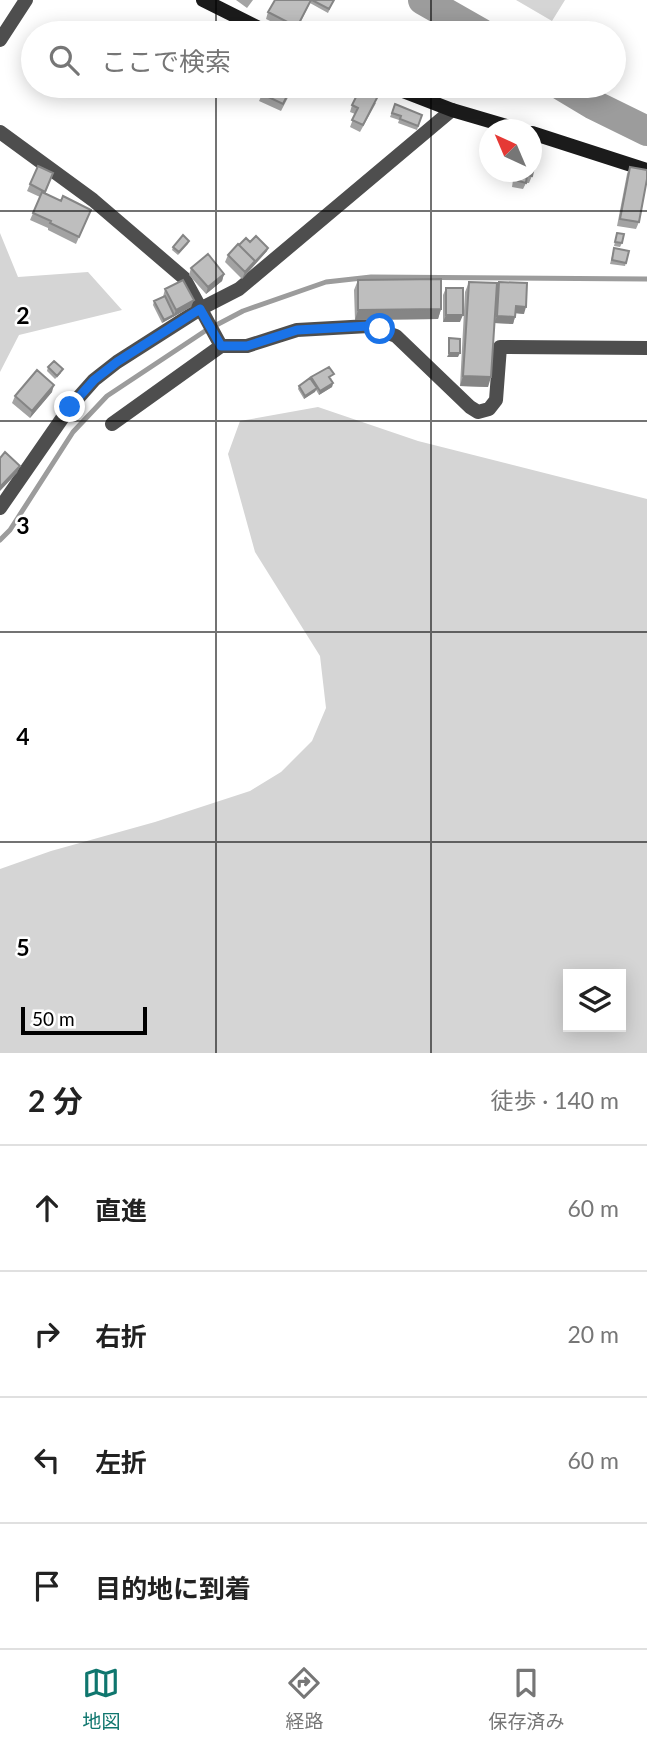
<!DOCTYPE html>
<html lang="ja">
<meta charset="utf-8">
<style>
:root{--surface:#fff;--page:#f6f6f6;--text:#222;--muted:#767676;--line:#e0e0e0;--accent:#0f766e}
body{margin:0;font-family:Lato,"Noto Sans JP",sans-serif;background:var(--page);color:var(--text)}
.controls{position:absolute;right:21px;bottom:21px;display:grid;overflow:hidden;border-radius:0px;box-shadow:0 4px 18px #0003}
.controls button{width:63px;height:63px;display:grid;place-items:center;padding:0;border:0;border-bottom:2px solid var(--line);background:var(--surface);color:var(--text);font:35px sans-serif}
.compass{position:absolute;left:479px;top:119px;width:63px;height:63px;border-radius:50%;background:var(--surface);box-shadow:0 4px 18px #0003;rotate:316deg}
.scale{position:absolute;left:21px;bottom:18px;width:126px;box-sizing:border-box;padding-left:7px;border:4px solid #000;border-top:0;font-size:19px;line-height:24px;white-space:nowrap;color:#000;-webkit-text-stroke:5px #fff;paint-order:stroke}
.stop{position:absolute;width:21px;height:21px;margin:-16px;border:5px solid #1a73e8;border-radius:50%;background:#fff}
.stop.end{background:#1a73e8;border-color:#fff;box-shadow:0 2px 7px #0008}
.list{margin:0;padding:0;list-style:none}
h2{display:flex;justify-content:space-between;align-items:center;height:91px;margin:0;padding:0 28px;font-size:30px}
h2 small{font-size:23px;font-weight:400;color:var(--muted)}
.list li{display:grid;grid-template-columns:46px 1fr auto;gap:21px;align-items:center;box-sizing:border-box;height:126px;padding:0 28px;border-top:2px solid var(--line)}
.list b{display:block;font-size:26px;white-space:nowrap}
.list em{font-size:23px;font-style:normal;color:var(--muted)}
.icon{flex:none;width:38px;height:38px;fill:none;stroke:currentColor;stroke-width:2;stroke-linecap:round;stroke-linejoin:round}
.map{position:relative;flex:none;width:647px;height:1053px;overflow:hidden}
.search{position:absolute;background:var(--surface);box-shadow:0 4px 18px #0003;left:21px;right:21px;top:21px;height:77px;display:flex;align-items:center;gap:18px;box-sizing:border-box;padding:0 24px;border-radius:38px;color:var(--muted);font-size:26px}
.sheet{height:595px;background:var(--surface)}
nav{display:flex;justify-content:space-around;align-items:center;box-sizing:border-box;height:98px;border-top:2px solid var(--line);background:var(--surface);font-size:19px;color:var(--muted)}
nav a{display:grid;justify-items:center;gap:4px}
nav .on{color:var(--accent)}
.map>svg:first-child{display:block}
</style>
<div class="map">
<svg width="647" height="1053" viewBox="0 0 647 1053">
<rect width="100%" height="100%" fill="#fff"/>
<path fill="#d5d5d5" fill-rule="evenodd" d="M516,0H565L552,21Z
M0,233L18,277L88,272L122,310L19,335L0,372Z
M318,407L418,441L647,499V1053H0V869L51,851L155,822L250,791L281,772L312,741L326,708L320,656L255,552L228,454L240,421ZM621,974V1027H568V974Z"/>
<g fill="none" stroke-linecap="round" stroke-linejoin="round">
<path stroke="#9c9c9c" stroke-width="5" d="M0,540L10,530L73,432L107,396L205,331L243,311L326,282L371,277L647,279"/>
<path stroke="#9c9c9c" stroke-width="30" d="M423,0L481,33
M562,86L592,104L647,131"/>
<path stroke="#4e4e4e" stroke-width="14" d="M0,40L26,0
M0,132L93,200L184,278L221,346H247L297,330L369,326L396,336L470,407L478,412L489,409L496,400L500,347L647,348
M112,424L221,346
M0,508L70,407L94,380L117,362L200,309L239,289L452,110"/>
<path stroke="#1b1b1b" stroke-width="14" d="M203,0L269,33
M390,86L452,110L520,130
M532,133L647,170"/>
</g>
<path fill="#a3a3a3" d="M236,0H253L247,8Z
M311,0H334L328,13L310,3Z
M309,5L295,33L266,19L268,12Z
M266,86H294L281,111L259,101Z
M376,103L360,132L350,127L355,114L350,112L352,105Z
M395,104L422,115L417,130L398,123L399,120L390,117Z
M533,158L532,176L529,183H526L523,189L512,187L513,180H509L511,172H531Z
M630,167L639,222L636,229L617,226L627,174Z
M53,173L45,194L61,201L91,210L76,244L48,230V228L30,220L40,197L27,191L30,184Z
M617,233L622,243L620,247L614,246Z
M189,241L188,244L178,255L172,250L173,247Z
M250,242L268,248L267,251L242,279L225,262L228,255L239,245Z
M614,248L626,263L625,266L610,264Z
M191,268L224,274L222,281L206,294L189,275Z
M358,280L441,309L438,319L355,320L354,290Z
M469,282L497,287L499,282L524,314L516,313L513,324L495,323L488,387L460,386L465,292Z
M446,288L460,322H443V295Z
M165,289L191,307L162,323L153,305L154,301L163,297Z
M48,367L61,373L55,379L47,371Z
M311,377L332,378L330,379L333,383L332,387L319,395L316,390L304,399L298,389L299,386L311,379Z
M52,392L30,418L12,403L15,396Z"/>
<path fill="#858585" d="M249,86H257L248,90Z
M268,248L267,251L242,279L245,272Z
M224,274L222,281L206,294L208,287Z
M194,300L191,307L162,323L164,320L174,315L176,310Z
M516,306L526,307L524,314L513,313Z
M441,309L438,319L355,320L358,310Z
M446,315H463L460,322H443Z
M497,316L515,317L513,324L494,323Z
M449,353H460L458,357H447Z
M463,376L491,377L488,387L460,386Z
M333,383L332,387L319,395L320,391Z
M54,385L52,392L30,418L32,411Z
M317,388L315,392L304,399L305,396Z
M20,466L17,473L0,491V487Z"/>
<path fill="#bebebe" stroke="#858585" stroke-width="2" d="M275,0H311L297,27L268,12Z
M312,0H334L329,9Z
M310,29L318,33H308Z
M266,86H292L283,104L262,94Z
M361,87L378,96L363,125L352,120L358,108L352,105Z
M395,104L422,115L418,126L400,119L401,116L392,113Z
M531,148L534,149L533,158H536L532,176L527,175L526,183L515,180L516,173H512V172H531Z
M38,166L53,173L45,192L30,184Z
M630,167L647,170V179L639,222L620,219Z
M42,192L61,201L63,196L91,210L79,237L50,223L51,221L33,213Z
M617,233L624,234L622,243L615,242Z
M183,235L189,241L179,252L173,247Z
M256,236L268,248L254,263L255,261L239,245L246,238L250,242Z
M238,244L255,261L245,272L228,255Z
M614,248L629,251L626,263L612,260Z
M208,254L224,274L208,287L191,268Z
M441,279V309L358,310V280Z
M183,280L194,300L176,310L165,289Z
M469,282L497,283L491,377L463,376Z
M499,282L527,283L526,307L516,306L515,317L497,316Z
M446,288H463V315H446Z
M165,296L174,315L164,320L154,301Z
M449,338L460,339V353H449Z
M54,361L63,369L57,376L48,367Z
M329,367L334,374L329,377L333,383L320,391L311,377Z
M37,370L54,385L32,411L15,396Z
M310,378L317,388L305,396L299,386Z
M5,452L20,466L0,487V458Z"/>
<g fill="none" stroke-linecap="round" stroke-linejoin="round">
<path stroke="#1a73e8" stroke-width="9" d="M70,407L94,380L117,362L200,309L221,346H247L297,330L369,326L380,329"/>
</g>
<path fill="none" stroke="#000" stroke-width="2" stroke-opacity="0.55" d="M216,0V33M431,0V33M216,86V1053M431,86V1053M0,211H647M0,421H647M0,632H647M0,842H647"/>
<g font-size="23" text-anchor="middle" font-weight="bold" fill="#000" stroke="#fff" stroke-width="5" stroke-linejoin="round" paint-order="stroke">
<text x="23" y="324">2</text>
<text x="23" y="534">3</text>
<text x="23" y="745">4</text>
<text x="23" y="956">5</text>
</g>
</svg>
<div class="controls">
<button><svg class="icon" aria-label="layers" viewBox="0 0 24 24"><path d="M12 4l9 5-9 5-9-5zM3 14l9 5 9-5"/></svg></button>
</div>
<svg class="compass" viewBox="-18 -18 36 36"><path d="M0-13l5 13h-10z" fill="#e53935"/><path d="M0 13l5-13h-10z" fill="#767676"/></svg>
<div class="scale">50 m</div>
<div class="stop" style="left:380px;top:329px"></div>
<div class="stop end" style="left:70px;top:407px"></div>
<div class="search"><svg class="icon" aria-label="search" viewBox="0 0 24 24"><circle cx="10" cy="10" r="6"/><path d="M15 15l6 6"/></svg>ここで検索</div>
</div>
<section class="sheet">
<h2>2 分<small>徒歩 · 140 m</small></h2>
<ul class="list">
<li><svg class="icon" aria-label="ahead" viewBox="0 0 24 24"><path d="M12 20V5M6 11l6-6 6 6"/></svg><div><b>直進</b></div><em>60 m</em></li>
<li><svg class="icon" aria-label="right" viewBox="0 0 24 24"><path d="M7 20v-9h11M14 6l5 5-5 5"/></svg><div><b>右折</b></div><em>20 m</em></li>
<li><svg class="icon" aria-label="left" viewBox="0 0 24 24"><path d="M17 20v-9H6M10 6l-5 5 5 5"/></svg><div><b>左折</b></div><em>60 m</em></li>
<li><svg class="icon" aria-label="arrive" viewBox="0 0 24 24"><path d="M6 21V4h12l-3 4 3 4H6"/></svg><div><b>目的地に到着</b></div></li>
</ul>
</section>
<nav>
<a class="on"><svg class="icon" aria-label="map" viewBox="0 0 24 24"><path d="M3 6l6-2 6 2 6-2v14l-6 2-6-2-6 2zM9 4v14M15 6v14"/></svg>地図</a>
<a><svg class="icon" aria-label="directions" viewBox="0 0 24 24"><path d="M12 3l9 9-9 9-9-9zM9 14v-3h6M13 9l2 2-2 2"/></svg>経路</a>
<a><svg class="icon" aria-label="saved" viewBox="0 0 24 24"><path d="M7 4h10v16l-5-4-5 4z"/></svg>保存済み</a>
</nav>
